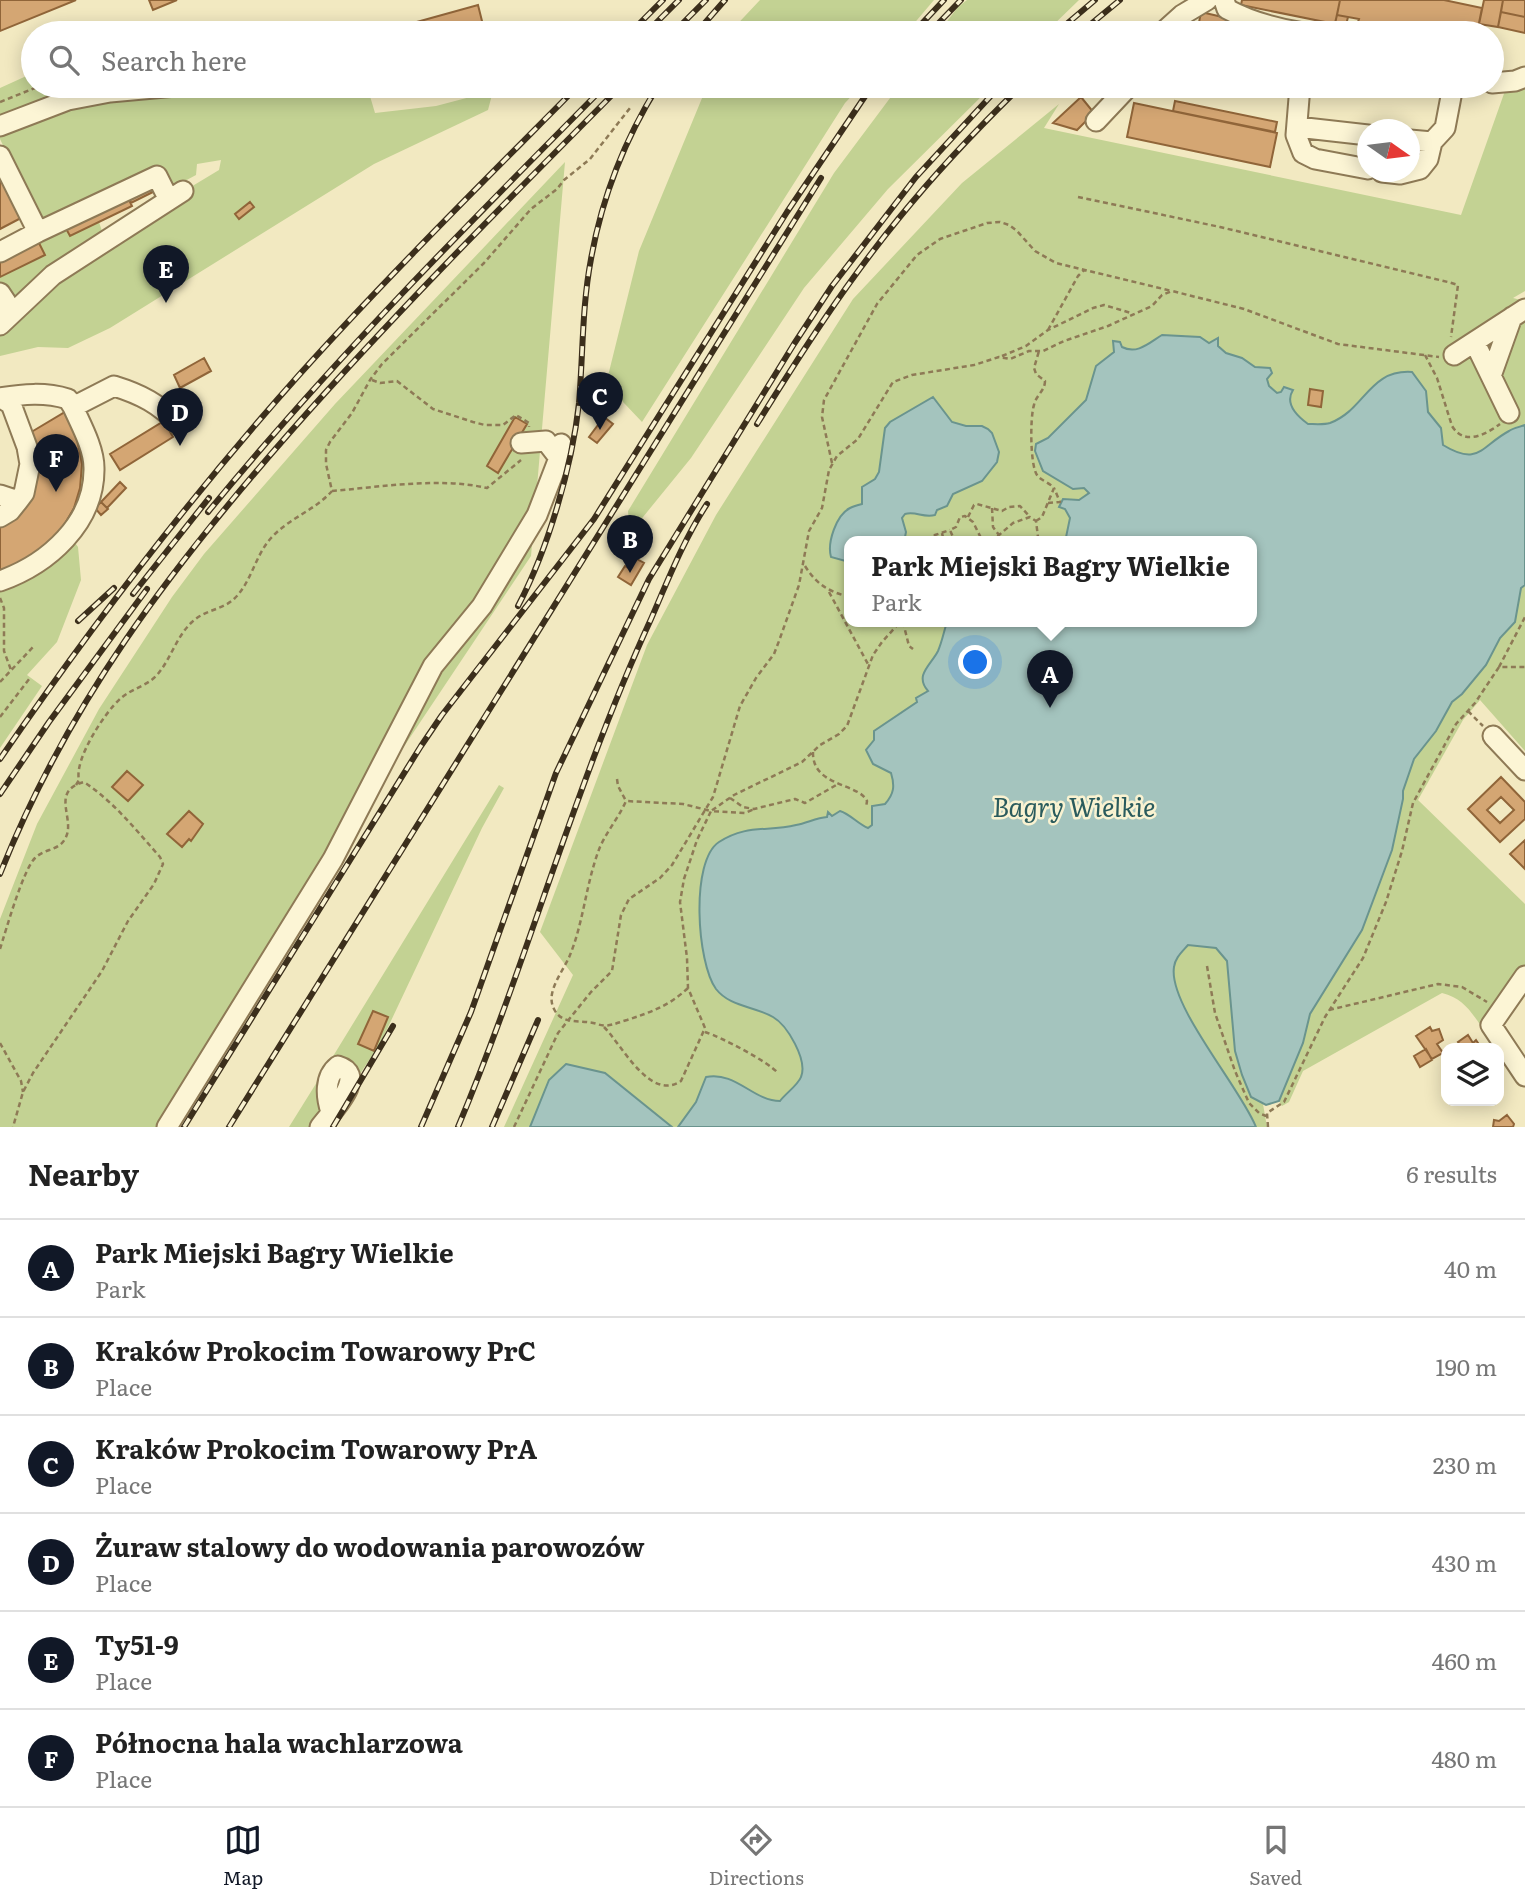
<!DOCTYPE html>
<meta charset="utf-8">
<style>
:root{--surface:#fff;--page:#f2f2f2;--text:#222;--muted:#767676;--line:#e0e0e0;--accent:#111827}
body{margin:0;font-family:Literata,serif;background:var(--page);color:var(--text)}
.controls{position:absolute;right:21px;bottom:21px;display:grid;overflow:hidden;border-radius:14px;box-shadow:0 4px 18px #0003}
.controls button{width:63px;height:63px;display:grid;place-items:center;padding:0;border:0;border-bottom:2px solid var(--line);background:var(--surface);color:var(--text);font:35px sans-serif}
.compass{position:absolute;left:1357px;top:119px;width:63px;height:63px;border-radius:50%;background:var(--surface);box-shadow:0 4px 18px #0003;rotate:104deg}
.you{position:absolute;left:976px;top:663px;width:24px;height:24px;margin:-18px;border:5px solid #fff;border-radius:50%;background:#1a73e8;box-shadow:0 0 0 10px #1a73e833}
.badge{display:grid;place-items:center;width:46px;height:46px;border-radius:50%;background:var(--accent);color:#fff;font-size:23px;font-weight:700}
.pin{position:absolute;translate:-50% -58px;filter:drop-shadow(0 2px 4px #0008)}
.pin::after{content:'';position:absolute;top:37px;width:24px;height:21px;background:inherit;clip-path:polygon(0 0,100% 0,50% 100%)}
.popup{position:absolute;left:844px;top:536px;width:413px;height:91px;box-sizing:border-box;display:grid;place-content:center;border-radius:14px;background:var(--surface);filter:drop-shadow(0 2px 5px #0005);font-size:23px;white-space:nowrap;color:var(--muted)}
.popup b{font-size:26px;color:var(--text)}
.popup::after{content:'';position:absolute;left:50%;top:100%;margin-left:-14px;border:14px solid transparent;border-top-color:var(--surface)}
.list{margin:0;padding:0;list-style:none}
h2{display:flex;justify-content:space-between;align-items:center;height:91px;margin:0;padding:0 28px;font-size:30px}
h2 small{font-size:23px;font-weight:400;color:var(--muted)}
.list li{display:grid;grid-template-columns:46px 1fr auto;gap:21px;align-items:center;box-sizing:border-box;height:98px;padding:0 28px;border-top:2px solid var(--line)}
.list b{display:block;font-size:26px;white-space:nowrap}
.list p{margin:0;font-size:23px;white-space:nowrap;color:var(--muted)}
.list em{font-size:23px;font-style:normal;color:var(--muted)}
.icon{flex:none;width:38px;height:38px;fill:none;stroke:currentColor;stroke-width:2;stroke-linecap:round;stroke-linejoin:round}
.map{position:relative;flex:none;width:1525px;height:1127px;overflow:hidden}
.search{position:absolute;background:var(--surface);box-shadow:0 4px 18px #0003;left:21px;right:21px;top:21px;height:77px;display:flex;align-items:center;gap:18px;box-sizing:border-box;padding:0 24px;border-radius:38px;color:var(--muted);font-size:26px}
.sheet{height:679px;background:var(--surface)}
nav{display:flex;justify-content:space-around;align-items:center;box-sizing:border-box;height:98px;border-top:2px solid var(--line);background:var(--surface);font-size:19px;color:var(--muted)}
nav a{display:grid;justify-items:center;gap:4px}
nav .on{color:var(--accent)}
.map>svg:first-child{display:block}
</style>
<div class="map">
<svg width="1525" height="1127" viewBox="0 0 1525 1127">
<rect width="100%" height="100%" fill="#f2e9c1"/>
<path fill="#c3d293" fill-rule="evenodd" d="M760,0H934L906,33H729Z
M967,0H1079L1045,33H938L958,7Z
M33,73V86H367L375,113L436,106L493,91L488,110L374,164L110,328L68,348L38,347L0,356V325L141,217L219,170L221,160L197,164L196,175L168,190L159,172L42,226L0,139V88Z
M1525,85V291L1513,298L1525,301V751L1480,700L1463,720L1418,800L1525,904V974L1490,1025L1481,1026C1470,1010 1462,998 1442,993L1303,1071L1289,1102L1282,1106L1279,1101L1266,1105L1263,1104L1267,1127H504L573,975L540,932L647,645L716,515L853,299L962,183L1059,104L1044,128L1461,215L1506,88ZM849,542H1251V622H849Z
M707,86H861L845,103L642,422L606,384L639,251Z
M899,86H992L888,189L804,288L691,458L630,533L628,511L834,173Z
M565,162L531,556L317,877L161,1127H0V919L37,824L99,709L172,597L204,554L335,404Z
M99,222L102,231L17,297L0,290V277L45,255L36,237L63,223L70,236Z
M76,434L90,448L73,540L78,547L81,580L57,642L27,675L42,686L0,748V572C14,564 51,543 60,533C84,505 83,468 76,434Z
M499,785L504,788L482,828L381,1042L358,1077L339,1058H332Z
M317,1082L324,1112L316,1127H289Z"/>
<path fill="#a4c4be" stroke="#6a948e" stroke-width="2" d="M1162,335L1200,337L1209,343L1218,338V346L1226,353L1242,358L1255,367L1270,368L1272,373L1267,379L1269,386L1277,393L1281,392L1284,387L1293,390C1284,404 1297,416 1308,424C1314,424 1324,425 1330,423C1365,410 1369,369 1412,372L1426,391L1428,412L1441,428L1443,445C1479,467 1481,446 1509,431C1513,428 1520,427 1525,425V585L1521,588L1515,622L1500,638L1486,665L1462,694L1452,702L1436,731L1414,759L1403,791V799L1392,850L1362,930L1310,1014L1303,1043L1279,1101L1266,1105L1251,1097L1242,1075L1235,1051L1227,961L1216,948L1188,945C1182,952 1175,958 1174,967C1168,1005 1240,1087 1256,1127H678L696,1102L706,1077C736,1071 753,1101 780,1101C785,1094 798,1085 801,1077C808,1060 787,1025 773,1017C754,1006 730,1007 716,989C697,963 690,861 719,842C747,824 767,832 796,825C807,823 816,818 827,817L828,812L832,816L840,811C850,814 858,824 868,828L872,825V806L885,804C894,794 895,786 891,773L873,764L866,750L874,740V731L917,702L916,698L928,691C914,675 931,665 938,651C942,642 944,631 947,622H1251V542H1065L1070,518L1065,509L1059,507L1063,499L1079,500L1089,493L1084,488L1073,489L1043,471L1035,451L1036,444L1048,438L1086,400L1096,366L1114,352L1113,341L1120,342L1122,347C1137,355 1149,343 1162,335Z
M933,397L952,422L966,426H982L988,429L992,433L999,452L997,462L982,481L953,494L947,506L937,510L935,515C923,518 916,511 905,514L902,518L906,532L904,542H849V562L831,557C827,543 836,515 850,508C854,506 858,505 862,504V487L875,479L879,472L885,428L890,422Z
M566,1064L605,1073L672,1127H530L549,1080Z"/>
<path fill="#d4a673" stroke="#906539" stroke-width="2" fill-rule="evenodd" d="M0,0H76L0,31Z
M149,0H177L153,10Z
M1242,0H1340L1335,24L1241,5Z
M1340,0H1444L1482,8L1477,33H1387L1356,27L1359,19L1337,15Z
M1484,0H1503L1498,27L1479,24Z
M1503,0H1525V17L1501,12Z
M478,5L485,33H377Z
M1201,12L1244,22L1242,33H1197Z
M1501,12L1525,17V33L1498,27Z
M1337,15L1348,17L1346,25L1335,23Z
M378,86H411L381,94Z
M1100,86H1110L1114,89L1105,98L1096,89Z
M1081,97L1094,113L1077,130L1053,123Z
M1175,101L1277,122L1275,132L1173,111Z
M1134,103L1277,133L1270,167L1127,137Z
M0,175L21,218L0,229Z
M154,180L159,189L131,203L126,194Z
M125,192L132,206L70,236L63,223Z
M250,202L254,207L239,219L235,214Z
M36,237L45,255L0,277V255Z
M204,358L211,371L180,388L174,375Z
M1310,389L1323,391L1321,407L1308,405Z
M65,412L76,434L82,464L80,488L74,508L59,534L37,554L0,572V527L16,515L28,434Z
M515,417L527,424L498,473L487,466Z
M604,417L613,424L597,443L589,437Z
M164,421L173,437L120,470L110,454Z
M120,482L126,488L107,508L101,502Z
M101,502L108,509L101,515L95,508Z
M635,558L644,563L631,585L618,577L625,566L629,568Z
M127,771L143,785L128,801L112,787Z
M1501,777L1525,802V819L1500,842L1468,809ZM1501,797L1514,810L1500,823L1487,810Z
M189,811L203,824L191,841L189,839L182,847L167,834Z
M1525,840V869L1510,854Z
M373,1011L388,1017L374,1051L358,1044Z
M1430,1027L1432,1031L1439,1029L1443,1040L1437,1044L1443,1053L1432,1059L1416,1036Z
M1468,1035L1473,1043L1476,1040L1480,1046L1477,1048H1462L1458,1042Z
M1426,1049L1432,1060L1420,1067L1414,1056Z
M1507,1115L1514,1124L1513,1127H1493L1494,1120L1499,1121Z"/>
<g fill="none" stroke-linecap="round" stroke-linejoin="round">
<defs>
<path id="minor" d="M1224,0L1227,9C1251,22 1278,29 1304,33
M1162,33L1182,15L1207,0
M1492,83L1515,81L1525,77
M1300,86L1296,135L1303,153L1315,159L1368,169
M1096,121L1129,86
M0,126L68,100L110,92L176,86
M1297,127L1368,135
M1410,140L1432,142
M0,156L38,232L157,176L169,200
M1382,172L1400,174L1420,169L1428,159L1432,142L1445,128L1453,86
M0,252L38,232
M0,293L6,302L9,315
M0,325L53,275L183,191
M1475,343L1509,413
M1454,355L1525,309
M1491,376L1512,317
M0,398C23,394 45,392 68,399L73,407L114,386C140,394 160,404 179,425
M521,443L546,441L559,458
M0,495L18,501L24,493L30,464L27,447L11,404L1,398
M0,517L10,511L18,501
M0,581C48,564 95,523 94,468C94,448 81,425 73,407
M1493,736L1525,770
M1525,976L1491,1025L1525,1076
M167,1127L333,859L433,666L482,606L537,515L559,458L561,444
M320,1127C331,1112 369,1075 338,1066C324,1077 326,1097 331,1112"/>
</defs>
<use href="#minor" stroke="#8e7a56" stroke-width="23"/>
<path stroke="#8e7a56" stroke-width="2.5" stroke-dasharray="5 3.5" stroke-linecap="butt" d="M0,102L40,86
M1078,197L1220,227L1448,282L1458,285L1451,337
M1048,330L1078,276L1084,270
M1425,355L1437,378L1452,426C1464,446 1485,435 1500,424
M1002,356L1026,346L1048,330L1093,308L1104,305L1131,313
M372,380L380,383L397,381L433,409L473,422L485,425H503L516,415L529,423V427
M832,463L822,417L824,400L877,304L917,255L940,239L987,223L1000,222L1009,225L1017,231L1035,251L1056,263L1172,291
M332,491C380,487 439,477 487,488L521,460
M1048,503L1060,502L1054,488
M992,508L993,527L999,535
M968,517L974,505L977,504L1002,511L1009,507L1020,506L1030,517
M1036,521L1042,517L1054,488C1050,483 1040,480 1037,475C1030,465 1030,417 1034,405C1036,395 1045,391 1045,381L1036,374L1034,368L1039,351
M942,533L944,542
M928,542L935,535L950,530
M965,542H955L950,530L956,527L960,517L965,516L973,522L983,542
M991,542L1013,523L1030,517L1036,521L1038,537
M805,566C817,585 828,591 849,597
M829,592L869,666
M0,598L4,608V651L11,670
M903,622L909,646L913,649
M1499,667L1525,617
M0,682L34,646
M1468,711L1483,726
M0,717L30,678
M813,752C812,787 859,783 867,801L866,808
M617,779L618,786L626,801
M76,785L79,780C74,759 105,712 121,698C133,688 147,686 157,675C171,659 176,637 192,622C204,610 222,610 234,599C252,582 255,554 273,536C290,518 315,510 332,491L326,464V450L330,442L352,413L370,380L382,364L484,263L531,209L557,189L564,180L590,159L630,108
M730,798L743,807L754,809L795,799L805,803L838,784
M0,949C6,930 23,870 35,858C45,848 60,851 66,837C75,818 50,791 84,782C114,802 136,830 160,857L163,864L154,884L128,921L102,971L33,1073L23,1092L13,1127
M1207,966L1215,1013L1235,1071L1249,1103L1259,1113L1266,1116
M688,988C669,1006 651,1012 627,1020C616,1023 608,1028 597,1024C582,1019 562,1026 554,1009C545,992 563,972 570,955C584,921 586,882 600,847C607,831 619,817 626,801L683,804L711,811L734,795L802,762L820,745L839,734L847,726L873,655L882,642L900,622
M1329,1010L1438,984L1462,987L1487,1002
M604,1027C622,1045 650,1102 681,1081L705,1028L688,988L687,958L680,902L684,879L697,840L711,811L745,813L754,809
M705,1032C721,1037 767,1061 778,1073
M0,1043L21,1081L23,1092
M514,1127L558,1033L591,992L612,971L621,915L629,899L660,878L672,865L713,797L740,706L756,678L774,654L779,641L799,585L809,531L822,508L829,470L837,456L858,439L893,382L912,375L974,365L999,357L1010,359L1029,351H1043L1064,341L1108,326L1152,306L1162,295L1172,291L1244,309L1338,344L1439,357
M1268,1127L1267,1113L1284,1102L1325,1017L1363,958L1386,902L1402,851L1413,803L1456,724L1475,703L1499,667H1525"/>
<use href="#minor" stroke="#fcf5d5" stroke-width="19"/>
<defs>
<path id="rail" d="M630,33L663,0
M646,33L679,0
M673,33L706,0
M696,33L725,0
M913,33L944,0
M929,33L961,0
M1056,33L1095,0
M1080,33L1120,0
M757,424C801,353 846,283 899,218C937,171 978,128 1021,86
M208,512C331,362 468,224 605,86
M133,594L209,498
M518,606C548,549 572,467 579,403C583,355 582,306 591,259C602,197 625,139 658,86
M78,621L114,588
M0,759C92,625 191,496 299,375C389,275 484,181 578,86
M0,794L49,722L147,589
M0,874C69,701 170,569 292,430C397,311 509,199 621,86
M184,1127L421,746L442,715L594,519L787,212L872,86
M229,1127L821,178
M333,1127L393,1026
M421,1127L471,1012L556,773L649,579L794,344L832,286L916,177L1000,86
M458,1127C528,960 575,784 651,619C668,580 684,539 707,504
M492,1127L538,1020"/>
</defs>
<use href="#rail" stroke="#3c2f1c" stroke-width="6"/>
<use href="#rail" stroke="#f9f2d1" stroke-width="3.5" stroke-dasharray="10" stroke-linecap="butt"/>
</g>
<g text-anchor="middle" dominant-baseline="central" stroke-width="5" stroke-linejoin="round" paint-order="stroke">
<g font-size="26" font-style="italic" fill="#2a5b5d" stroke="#f9f2d1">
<text x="1074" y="805">Bagry Wielkie</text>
</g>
</g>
</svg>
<div class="controls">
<button><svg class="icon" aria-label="layers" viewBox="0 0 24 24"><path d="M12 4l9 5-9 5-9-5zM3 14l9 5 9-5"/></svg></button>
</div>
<svg class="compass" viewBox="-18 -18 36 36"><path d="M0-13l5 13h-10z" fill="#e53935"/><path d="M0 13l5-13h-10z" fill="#767676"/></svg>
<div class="you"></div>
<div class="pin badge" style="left:1050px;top:708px">A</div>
<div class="popup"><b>Park Miejski Bagry Wielkie</b>Park</div>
<div class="pin badge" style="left:630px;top:573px">B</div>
<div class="pin badge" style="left:600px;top:430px">C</div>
<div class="pin badge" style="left:180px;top:446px">D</div>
<div class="pin badge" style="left:166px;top:303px">E</div>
<div class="pin badge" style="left:56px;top:492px">F</div>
<div class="search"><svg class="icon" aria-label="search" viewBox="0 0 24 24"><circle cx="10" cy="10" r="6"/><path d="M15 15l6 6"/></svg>Search here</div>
</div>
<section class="sheet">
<h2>Nearby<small>6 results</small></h2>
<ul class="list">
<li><span class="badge">A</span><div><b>Park Miejski Bagry Wielkie</b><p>Park</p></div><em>40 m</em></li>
<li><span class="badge">B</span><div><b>Kraków Prokocim Towarowy PrC</b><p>Place</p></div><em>190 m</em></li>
<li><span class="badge">C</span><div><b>Kraków Prokocim Towarowy PrA</b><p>Place</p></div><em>230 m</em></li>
<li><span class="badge">D</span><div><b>Żuraw stalowy do wodowania parowozów</b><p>Place</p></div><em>430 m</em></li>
<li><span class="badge">E</span><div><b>Ty51-9</b><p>Place</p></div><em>460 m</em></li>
<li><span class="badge">F</span><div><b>Północna hala wachlarzowa</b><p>Place</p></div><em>480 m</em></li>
</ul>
</section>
<nav>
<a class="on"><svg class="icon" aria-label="map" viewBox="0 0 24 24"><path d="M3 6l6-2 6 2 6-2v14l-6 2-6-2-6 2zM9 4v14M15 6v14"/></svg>Map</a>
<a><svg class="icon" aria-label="directions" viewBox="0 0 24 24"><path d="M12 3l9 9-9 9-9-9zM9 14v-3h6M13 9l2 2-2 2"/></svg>Directions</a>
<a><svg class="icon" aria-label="saved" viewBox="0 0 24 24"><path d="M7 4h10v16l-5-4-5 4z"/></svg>Saved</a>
</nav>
